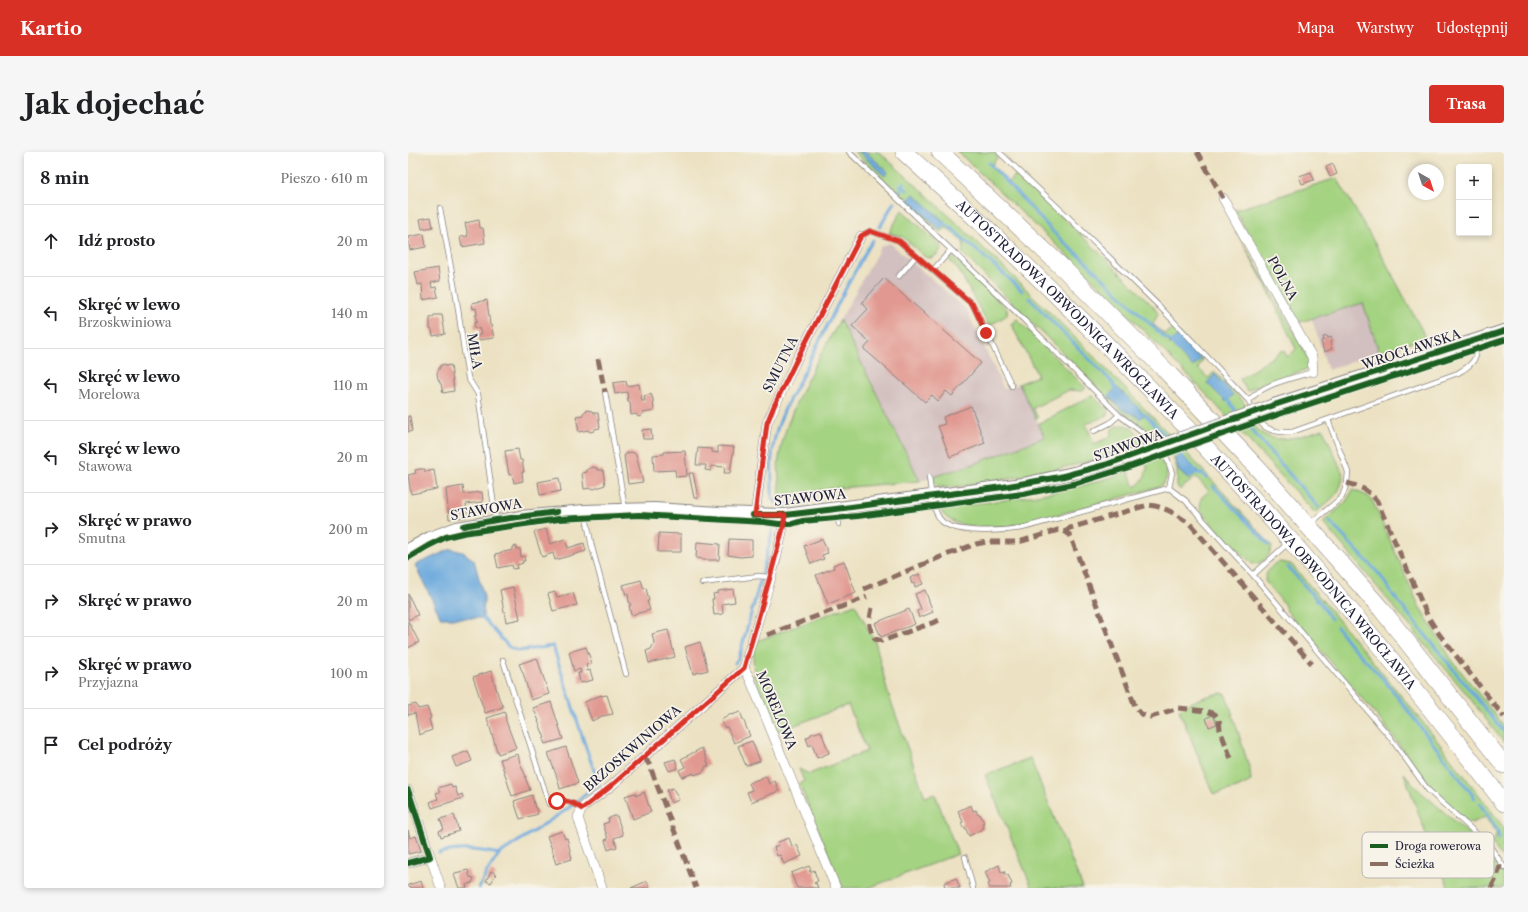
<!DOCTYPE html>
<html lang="pl">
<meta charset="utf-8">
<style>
:root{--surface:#fff;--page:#f6f6f6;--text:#202124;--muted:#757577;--line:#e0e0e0;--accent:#d93025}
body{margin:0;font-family:"Libre Caslon Text",serif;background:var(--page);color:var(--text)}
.controls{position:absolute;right:12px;top:12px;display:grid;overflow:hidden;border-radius:4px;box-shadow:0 2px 6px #0003}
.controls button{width:36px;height:36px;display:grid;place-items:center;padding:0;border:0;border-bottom:1px solid var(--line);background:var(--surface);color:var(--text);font:20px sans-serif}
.compass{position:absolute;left:1000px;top:12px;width:36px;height:36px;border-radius:50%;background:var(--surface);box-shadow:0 2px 6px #0003;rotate:141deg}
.stop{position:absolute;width:12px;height:12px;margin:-9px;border:3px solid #d93025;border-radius:50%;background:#fff}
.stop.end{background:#d93025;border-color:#fff;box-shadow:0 1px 4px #0008}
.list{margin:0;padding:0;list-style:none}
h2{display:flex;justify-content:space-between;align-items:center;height:52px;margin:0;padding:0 16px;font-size:17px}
h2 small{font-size:13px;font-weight:400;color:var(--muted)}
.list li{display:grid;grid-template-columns:26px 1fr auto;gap:12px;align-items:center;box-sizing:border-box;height:72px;padding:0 16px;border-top:1px solid var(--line)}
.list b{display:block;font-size:15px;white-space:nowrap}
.list p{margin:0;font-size:13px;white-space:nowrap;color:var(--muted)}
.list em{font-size:13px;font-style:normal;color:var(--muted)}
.icon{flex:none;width:22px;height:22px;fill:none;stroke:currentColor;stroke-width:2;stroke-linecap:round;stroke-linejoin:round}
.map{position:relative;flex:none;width:1096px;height:736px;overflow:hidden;border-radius:4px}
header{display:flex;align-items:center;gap:24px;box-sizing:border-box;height:56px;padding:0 20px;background:var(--accent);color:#fff}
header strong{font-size:19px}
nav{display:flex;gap:22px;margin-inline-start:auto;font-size:14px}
.intro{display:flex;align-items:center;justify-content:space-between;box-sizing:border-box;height:96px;padding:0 24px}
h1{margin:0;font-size:28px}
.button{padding:10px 18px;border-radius:4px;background:var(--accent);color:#fff;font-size:14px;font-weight:700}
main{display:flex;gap:24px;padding:0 24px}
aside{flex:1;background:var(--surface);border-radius:4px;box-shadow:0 2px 6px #0003}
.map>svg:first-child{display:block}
</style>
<header>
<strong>Kartio</strong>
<nav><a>Mapa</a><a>Warstwy</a><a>Udostępnij</a></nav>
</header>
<div class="intro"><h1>Jak dojechać</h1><a class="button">Trasa</a></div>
<main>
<aside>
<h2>8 min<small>Pieszo · 610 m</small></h2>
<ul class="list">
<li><svg class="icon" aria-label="ahead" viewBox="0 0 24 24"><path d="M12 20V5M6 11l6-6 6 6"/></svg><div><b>Idź prosto</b></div><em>20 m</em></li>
<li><svg class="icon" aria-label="left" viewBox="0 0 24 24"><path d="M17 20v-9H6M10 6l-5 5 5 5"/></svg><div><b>Skręć w lewo</b><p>Brzoskwiniowa</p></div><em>140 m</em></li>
<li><svg class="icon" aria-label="left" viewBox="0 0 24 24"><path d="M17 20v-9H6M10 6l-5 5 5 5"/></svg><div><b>Skręć w lewo</b><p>Morelowa</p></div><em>110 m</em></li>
<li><svg class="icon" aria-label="left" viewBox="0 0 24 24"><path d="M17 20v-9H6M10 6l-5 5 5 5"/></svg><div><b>Skręć w lewo</b><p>Stawowa</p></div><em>20 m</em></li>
<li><svg class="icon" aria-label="right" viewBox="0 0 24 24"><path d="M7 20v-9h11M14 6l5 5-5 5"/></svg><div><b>Skręć w prawo</b><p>Smutna</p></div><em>200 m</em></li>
<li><svg class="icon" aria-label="right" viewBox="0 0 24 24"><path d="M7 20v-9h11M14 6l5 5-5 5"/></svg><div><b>Skręć w prawo</b></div><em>20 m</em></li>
<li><svg class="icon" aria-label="right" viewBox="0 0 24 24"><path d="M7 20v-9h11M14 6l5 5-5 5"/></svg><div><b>Skręć w prawo</b><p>Przyjazna</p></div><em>100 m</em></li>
<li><svg class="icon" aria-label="arrive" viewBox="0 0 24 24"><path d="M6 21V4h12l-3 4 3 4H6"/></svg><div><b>Cel podróży</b></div></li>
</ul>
</aside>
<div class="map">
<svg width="1096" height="736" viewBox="0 0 1096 736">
<rect width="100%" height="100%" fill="#f7f3e8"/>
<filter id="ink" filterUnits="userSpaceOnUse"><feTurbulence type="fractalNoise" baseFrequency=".025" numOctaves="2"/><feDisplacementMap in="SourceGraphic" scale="8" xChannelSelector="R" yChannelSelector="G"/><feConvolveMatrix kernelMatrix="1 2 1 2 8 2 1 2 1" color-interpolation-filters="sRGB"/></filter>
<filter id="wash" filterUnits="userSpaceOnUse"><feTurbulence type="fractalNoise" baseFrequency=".012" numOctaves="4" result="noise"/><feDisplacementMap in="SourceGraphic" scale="16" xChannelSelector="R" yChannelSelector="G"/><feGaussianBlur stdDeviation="0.9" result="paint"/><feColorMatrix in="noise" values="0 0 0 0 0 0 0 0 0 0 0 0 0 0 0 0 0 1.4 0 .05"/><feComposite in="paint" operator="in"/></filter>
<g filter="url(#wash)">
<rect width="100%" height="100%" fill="#ece2c3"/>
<path fill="#d2bfbf" d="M482,91L558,157L596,237L611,232L637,285L566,312L512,329L432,168L473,94Z
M956,151L971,200L920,218L904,167Z"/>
<path fill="#a4d381" stroke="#637a5e" d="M446,0H471C609,123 740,256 864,394C862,405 855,412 844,412L823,390L819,389L792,358L793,346L801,339L788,325L773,337H771L769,334C769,327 770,320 768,313C761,292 730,270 713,259L554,101L556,91L539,76L532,81Z
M550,0H585L590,5L584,13L600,30L606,24H611L697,106L746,155L750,162L745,172L757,183L764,177H767L794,206V209L790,216L800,226L805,221H808L834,248C839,255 840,265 846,273C863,297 892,284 915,277L935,322C935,341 920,350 907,361L797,241L698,140Z
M929,26L977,109L1018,186L971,200L955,151L889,171L827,58Z
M494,58L534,95L530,102L523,106L517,105L495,85L481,81Z
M826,74L901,207L900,217L855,231L839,239L832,227L875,198L880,205L888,197L860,138Z
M544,104L599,157V163L581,174L551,119L541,107Z
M609,167L677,235V237L674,239L661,238L625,256L630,266L628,267L611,232L629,224V222L603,172Z
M432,168L512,329L420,337L372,344C372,332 369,318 371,306C378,260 409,209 432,168Z
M683,244H685L699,258L700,263L678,272L686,292L702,285L704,277L708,274L717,273L725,277L758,315C760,324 759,330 751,335L619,371C598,375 540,382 532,356C595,348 661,342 720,319L727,335C735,330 739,322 739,313L725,295C677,312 629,323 579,330C563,332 546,337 530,335L526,331L525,325L566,312L637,285L630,272Z
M945,338L960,344L965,350L1011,454L1044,508L1096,574V591L1061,545L915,370L937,351Z
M872,410L883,412L914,448L1017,573L1078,652L1096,676V708L1083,690L1088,685V680L1077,665L1064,671L1059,669L1041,653L1021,632L970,565L878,458L876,452L857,429C857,420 864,412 872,410Z
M447,452L468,492L479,538L517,645L527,642L550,702L460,736H435L391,632L396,629L391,617L401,622L459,599L440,553L369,580L346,524L345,502L349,489Z
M813,541L817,542L821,551L842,618L843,629L829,636L806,642L771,558C780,550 801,543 813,541Z
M622,606L675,736H624L577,623Z
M996,621L1005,633L1074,693L1096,723V736H1041L1023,696Z"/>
<path fill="#6ba9dd" stroke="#46668c" d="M451,0H458L480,20L477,24Z
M506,42L538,71L532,78L500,48Z
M770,183L793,207L785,215L761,191Z
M807,222L825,243L818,250L799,231Z
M709,235L737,262L732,267L727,263L715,258L700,244Z
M773,302L790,319L781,328L771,319L767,307Z
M43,397L55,400L66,408L76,445L75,466H33L7,413Z"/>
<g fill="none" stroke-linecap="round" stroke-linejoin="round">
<path stroke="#6ba9dd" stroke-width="3" d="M581,11L650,85L675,107L757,186L763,189
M492,33L499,38
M492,39L496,30
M537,72L543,76L605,130L614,139
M472,75L486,50
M621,146L704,230L708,237
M820,248L830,263
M737,262L760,287
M834,267L910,355
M765,293L772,303
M788,321L794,322L799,326
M805,334L861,393
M398,351C385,352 370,359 364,345C364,325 362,304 367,285C372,263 384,243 394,224C417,178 438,132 465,88
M921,369L972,423L985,443L1096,580
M880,415L912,451L923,467
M929,475L942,492L977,529L1067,646
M327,511L331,505L353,426L366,373
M1072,652L1090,679L1091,687
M31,701C55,696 67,697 91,702
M71,736L79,720L91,702L158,658L191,631L179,599L145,494L110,499L101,495L75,466"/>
</g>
<g id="blocks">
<path fill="#e19890" d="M925,12L929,22L922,25L918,15Z
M903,20L906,28L894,32L891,24Z
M23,65L25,75L14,77L12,67Z
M71,68L72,76H75L77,91L54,95L52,85L60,84L57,71Z
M16,82L18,95L2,98L0,85Z
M30,116L32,129L23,131L24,136L28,135L30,145L15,148L14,132L10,133L7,120Z
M476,126L573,211L544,244L538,239L530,249L524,243L517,250L456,197L462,190L444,174L460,157L454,151Z
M79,148L82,173H83L86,186L71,188L70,183L73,182L71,176L67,177L66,171L69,170L67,163H69L68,156L65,157L64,151Z
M26,163H34L37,182L25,184L24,178L22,177V166L25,165Z
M919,184L920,186L923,185L924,189L922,190L924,197L916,200L913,189L916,188L915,185Z
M37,212L38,214L43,213L46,239L35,241L33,232L30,227L29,221L33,213Z
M218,229L219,234L231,232L234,249H237L236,244L243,242L245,247L246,259L235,261L233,264L230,265L228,262L223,263L222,250L220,249L219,240L207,242L205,231Z
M563,254L577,291L542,305L530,274L537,272L535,265Z
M179,258L184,259L185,261H190L192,276L187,277L186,279L182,280L180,278L171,280L168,264L175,263V261Z
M0,264H2L4,279L0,280Z
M243,277L244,287H235L234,278Z
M310,294L326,295L322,321H316L317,315L303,314V319L297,318L298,313H288L290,296L304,297V300L310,301Z
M110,297L112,308H114L116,320H114L115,329L106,331L104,322L101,323L97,299Z
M277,299L279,324L268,325L267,318L246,319L245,303L256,302V300Z
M223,300L228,302L235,330L220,332L216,304L219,301Z
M184,315L189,316V318H195L197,333L186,337L184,336L176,337L174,321L179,320V318Z
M12,317H17V320L26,318L29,337L3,342L0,323L8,321L7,318Z
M281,321H285L290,346H286Z
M151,326L153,339L132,343L130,330Z
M55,334L56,342L74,340L75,350L58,352L59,365L41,367L38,337Z
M138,377L142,392L157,387L160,396L176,391L178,399L147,408L145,401L134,405L126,380Z
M251,381L273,382V400H250Z
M321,387L344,388V404L332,405L320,403Z
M414,387L420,401L414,403L416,407L403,412L396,394Z
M289,390L312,392L311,408H294V407L288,406Z
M108,394L109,397H112L113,405L116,404L117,409H114L115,411L109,413L110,416L105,417L104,413L90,416L87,402L105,398V395Z
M436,409L448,441L420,452L408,423L426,416L425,413Z
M511,422L515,432L507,435L506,431L504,432L502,426Z
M233,428L236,437L238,436L241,449H239L242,458L223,463L221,453H223L221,450L220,442L218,443L215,433Z
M105,435L112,467L98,470L92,438Z
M325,437L327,450L314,452L315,462L306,463L304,447H306L305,442L310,441V439Z
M517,438L525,460L511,466L509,459L513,457L507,442Z
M147,440L149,445L165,441L169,453L145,459L140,442Z
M0,442L10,463L0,468Z
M501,457L507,472L473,485L467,471Z
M0,469L11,490L0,496Z
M260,478L267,505L241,511L238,499L243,497L246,491L244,482Z
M292,490L300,518L285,522L277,495Z
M178,495L184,511L178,512L179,519L182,518L185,528L172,531L170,521H173L172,517L166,519L161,500Z
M129,506L141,542L123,548L115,521L111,512Z
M83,519L91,546L95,555L77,561L65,525Z
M193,543V544L199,543L205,562L194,564L184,569L177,550Z
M143,550L155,587L137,592L135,587L137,586L130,569H131L125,556Z
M8,552L10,557L19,555L23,566L21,567L24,578L11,583L7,561L0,563V554Z
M97,560L98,569L108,596L90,602L79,566Z
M332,560L342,584L326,591L319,575L317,576L313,568L323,562L324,563Z
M805,563L809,572L801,575L798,566Z
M413,579L421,601L409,606L404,592L401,594L398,586L403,583V582Z
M344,589L352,609L338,614L330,594Z
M158,595L170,631L152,637L150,628L140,601Z
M294,596L301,614H298L295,620L286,623V621L274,625L271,618L277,615L273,607Z
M60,599L64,609L48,615L44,605Z
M110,602L112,611L118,625H117L118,628L122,638L104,644L92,607Z
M267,607L270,616L261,619L257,610Z
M358,624L361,632L367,629L371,639L343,650L339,640L344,638L341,631Z
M43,632L44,636L47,635L50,644L54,642L55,646L24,656L22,650L30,647L28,641L32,640L30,636Z
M265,636L271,648L263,651L259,638Z
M236,640L243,660L225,667L217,644L227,641L228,644Z
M124,643L127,656H128L130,662L112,667L106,649Z
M563,653L565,659L568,658L570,663L572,662L576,671H574L576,676L561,684L557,675L555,676L553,671L555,670L550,659Z
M46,663L51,679L33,685L31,679L36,677L32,667Z
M206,664H209L215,683L206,686L209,695L200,698L197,688L200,687L195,672L201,670L200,667Z
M0,678L2,686L8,684L13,699L0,702Z
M154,679L157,687L159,686L164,707L148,712L145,703H146L139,684Z
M381,686L384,694L389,693L394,704L376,712L372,703L369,704L366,695L371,693L370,690Z
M591,713L593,720L596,719L598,724L600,723L604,732L602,733L603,736H582L580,732L582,731L577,720Z
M401,714L403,718L401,719L402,720L406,718L408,724L410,729L406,731L407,732L408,731L410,736H389L383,721Z
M60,718L62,725L66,726L64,731L58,733L59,736H51L46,723L47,721Z
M83,719L88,722L83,731L78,729Z
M548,726L552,736H537L536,731Z
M13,729L15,736H0V733Z
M239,729L242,736H223Z"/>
</g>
</g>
<g filter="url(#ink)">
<use href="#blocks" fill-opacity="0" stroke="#87827f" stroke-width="1"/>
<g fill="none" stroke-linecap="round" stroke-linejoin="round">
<defs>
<path id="service" d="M441,0L609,161L711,263L739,284L759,306L764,321L761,336
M591,0L659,64L752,155L841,249
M32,56L48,143L60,226L70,242L88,368
M453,84L462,79L491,89L565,153L604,234
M525,118L543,98
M491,124L508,104
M905,220C885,226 853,232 841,249C848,272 859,282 884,280L1050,221C1058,216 1064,213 1068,204L1065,190
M197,240L217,357
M686,279L702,271L711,263
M521,325C523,339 524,356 532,367C543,383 596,379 614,376L761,336
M761,336L778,349L845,423L982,585L1020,638L1081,693L1096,715
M428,357L431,372
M177,360L184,395L218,522
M903,371L934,345L939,331L940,320L920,268
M845,423L880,391
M294,431L350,424L362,425
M95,508L141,652C155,647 162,649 174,657
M557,705L565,736"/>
<path id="minor" d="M815,46L904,205L905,220
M347,363L359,271L387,211L453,84
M377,363C369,415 350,466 336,516L342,527L428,736
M0,638L33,736
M0,711L22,705
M194,736L172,672L170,665L175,655L202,635L336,516"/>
<path id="tertiary" d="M866,253L1096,179
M0,398L22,386L49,376L113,365L176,359L246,357L311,361L377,363L615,332L670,320L726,303"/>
<g id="motorway">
<path id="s1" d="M496,0C632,123 761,251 882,388C957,473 1027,561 1096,651"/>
<path d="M532,0L656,117L759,220L852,319L974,458L1096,613"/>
</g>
</defs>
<use href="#service" stroke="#87827f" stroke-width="6"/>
<use href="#minor" stroke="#87827f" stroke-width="10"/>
<use href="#tertiary" stroke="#87827f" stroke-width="14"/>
<use href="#motorway" stroke="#87827f" stroke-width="18"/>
<use href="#service" stroke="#fff" stroke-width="4.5"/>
<use href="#minor" stroke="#fff" stroke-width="9"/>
<use href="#tertiary" stroke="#fff" stroke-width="12"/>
<use href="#motorway" stroke="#fff" stroke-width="17"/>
<defs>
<path id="tertiary-bridge" d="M726,303L866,253"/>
</defs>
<use href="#tertiary-bridge" stroke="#87827f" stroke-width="14" stroke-linecap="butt"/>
<use href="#tertiary-bridge" stroke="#fff" stroke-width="12"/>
<path stroke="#8d6e63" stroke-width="5" stroke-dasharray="10 5" stroke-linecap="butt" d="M789,0L815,46
M190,207L197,240
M939,331C953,335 959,337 969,349L1020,465L1031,482L1096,565
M656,379L662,376L740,353C759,355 767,362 782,372L904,512
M456,437L535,404L568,392L578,390H611L650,378L656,379L662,383L727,554L733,562L743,565L770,556L798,559L807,562L811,567L812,578L824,609
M464,456C461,471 460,474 467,487L474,489L535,467
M359,483L459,445
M236,605L241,612L288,736
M1083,736L1089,725L1093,710"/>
<defs>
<path id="cycleway" d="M345,363H377L428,357L595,335L652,325L697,313L866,253L1096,179
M55,374L88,368L149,360
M0,406L20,394L38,385L55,381L151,367L231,363L356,370L371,372H384L394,369L450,364L615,342L666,332L718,316L874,261L1096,188
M0,638L22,705L0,711"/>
</defs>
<use href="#cycleway" stroke="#f7f3e8" stroke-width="8"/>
<use href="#cycleway" stroke="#1b5e20" stroke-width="6"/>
</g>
</g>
<g fill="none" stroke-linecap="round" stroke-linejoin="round" filter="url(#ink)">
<path stroke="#d93025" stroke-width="5" d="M149,649C160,648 165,651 174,657L202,635L336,516L362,425L375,376L377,363H347L359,271L366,254L387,211L453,84L462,79L491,89L525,118L565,153L578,181"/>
</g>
<g text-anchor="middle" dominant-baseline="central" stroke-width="3.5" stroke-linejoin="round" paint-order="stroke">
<g font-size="13" fill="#22223b" stroke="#f7f3e8">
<text transform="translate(875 126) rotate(61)">POLNA</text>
<text stroke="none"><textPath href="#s1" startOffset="227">AUTOSTRADOWA OBWODNICA WROCŁAWIA</textPath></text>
<text transform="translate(1003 197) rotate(-18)">WROCŁAWSKA</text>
<text transform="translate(67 199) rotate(81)">MIŁA</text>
<text transform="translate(372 212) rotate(-63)">SMUTNA</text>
<text transform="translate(720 293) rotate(-19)">STAWOWA</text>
<text transform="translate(402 345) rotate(-6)">STAWOWA</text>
<text transform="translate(78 357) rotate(-10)">STAWOWA</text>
<text stroke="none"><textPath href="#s1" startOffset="587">AUTOSTRADOWA OBWODNICA WROCŁAWIA</textPath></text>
<text transform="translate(369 558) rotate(67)">MORELOWA</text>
<text transform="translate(224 596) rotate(-41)">BRZOSKWINIOWA</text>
</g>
</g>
<rect x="954" y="680" width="132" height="46" rx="6" fill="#f7f3e8" stroke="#b7b4b4" stroke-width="1"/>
<rect x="962" y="692" width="18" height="4" fill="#1b5e20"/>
<rect x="962" y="710" width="18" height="4" fill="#8d6e63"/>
<g font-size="11" fill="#22223b">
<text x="987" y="698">Droga rowerowa</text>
<text x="987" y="716">Ścieżka</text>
</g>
</svg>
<div class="controls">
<button>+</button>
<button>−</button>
</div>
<svg class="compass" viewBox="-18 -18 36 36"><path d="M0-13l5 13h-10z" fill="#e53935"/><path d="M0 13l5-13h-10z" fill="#757577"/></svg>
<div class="stop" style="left:149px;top:649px"></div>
<div class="stop end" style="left:578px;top:181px"></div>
</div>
</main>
